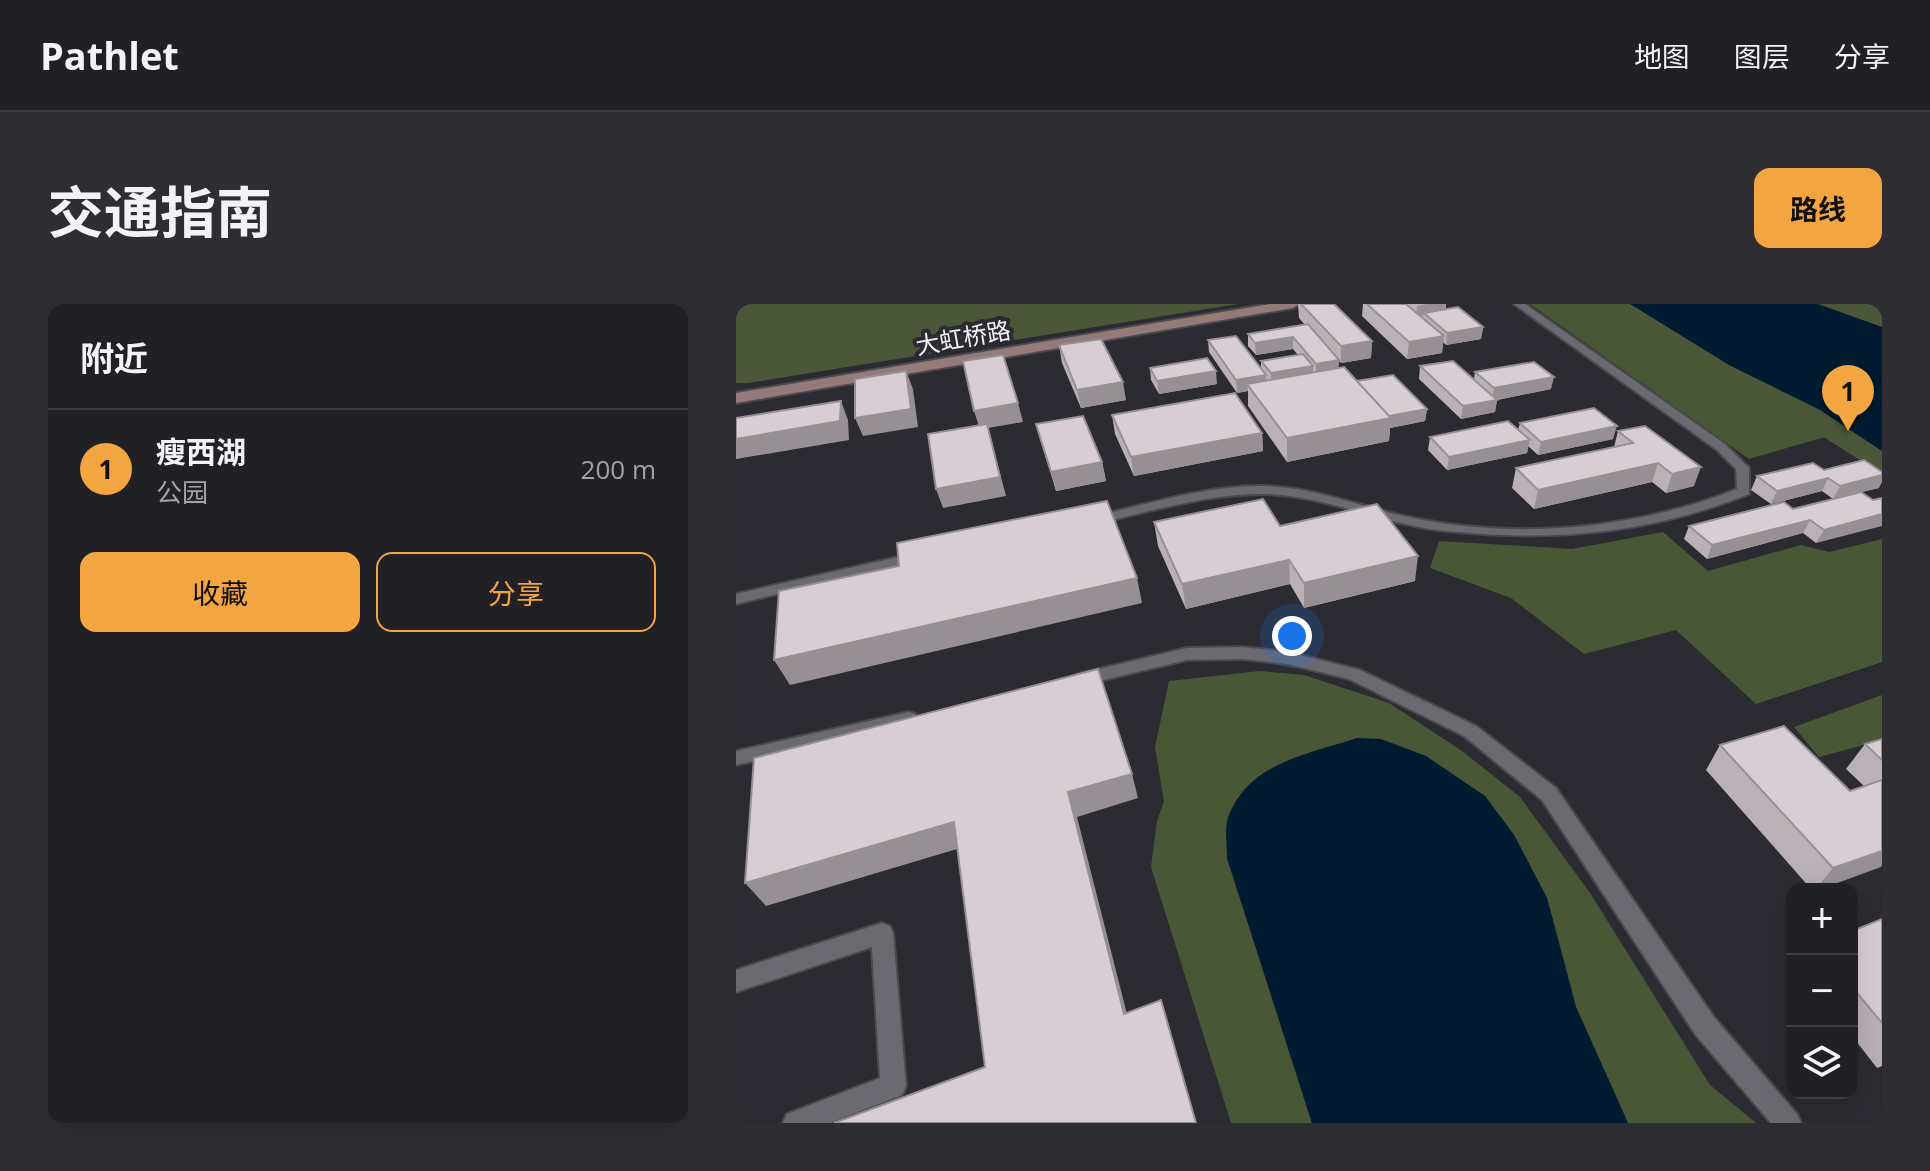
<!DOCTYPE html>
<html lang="zh">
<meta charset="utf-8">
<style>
:root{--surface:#212025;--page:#2d2d32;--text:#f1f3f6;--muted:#a2a3a7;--line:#3e3e42;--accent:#f2a541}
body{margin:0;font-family:"Open Sans","Noto Sans SC",sans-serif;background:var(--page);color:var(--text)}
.controls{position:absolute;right:24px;bottom:24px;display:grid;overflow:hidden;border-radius:16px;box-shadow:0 8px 32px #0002}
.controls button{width:72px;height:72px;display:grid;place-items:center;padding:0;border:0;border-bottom:2px solid var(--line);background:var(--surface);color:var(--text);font:40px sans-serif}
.you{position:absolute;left:556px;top:332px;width:28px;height:28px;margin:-20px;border:6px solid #fff;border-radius:50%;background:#1a73e8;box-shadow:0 0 0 12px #1a73e833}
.badge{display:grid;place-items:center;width:52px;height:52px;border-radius:50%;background:var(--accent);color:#111;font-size:26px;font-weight:700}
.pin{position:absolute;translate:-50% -66px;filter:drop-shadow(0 2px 4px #0008)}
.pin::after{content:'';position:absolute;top:42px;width:28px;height:24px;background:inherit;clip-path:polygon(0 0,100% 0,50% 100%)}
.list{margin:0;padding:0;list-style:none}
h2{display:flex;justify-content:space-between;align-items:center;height:104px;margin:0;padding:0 32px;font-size:34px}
h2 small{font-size:26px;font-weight:400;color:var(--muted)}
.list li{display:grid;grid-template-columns:52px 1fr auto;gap:24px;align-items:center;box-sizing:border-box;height:120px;padding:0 32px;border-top:2px solid var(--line)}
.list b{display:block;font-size:30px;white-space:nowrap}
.list p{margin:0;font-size:26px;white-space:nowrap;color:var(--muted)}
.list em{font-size:26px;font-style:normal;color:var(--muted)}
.actions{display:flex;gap:16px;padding:24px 32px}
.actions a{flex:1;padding:18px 0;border:2px solid var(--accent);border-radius:16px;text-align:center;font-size:28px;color:var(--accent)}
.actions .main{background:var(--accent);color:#111}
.icon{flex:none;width:44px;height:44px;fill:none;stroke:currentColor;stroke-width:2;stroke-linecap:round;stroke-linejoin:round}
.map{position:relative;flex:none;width:1146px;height:819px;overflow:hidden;border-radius:16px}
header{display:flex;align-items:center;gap:48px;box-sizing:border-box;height:112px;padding:0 40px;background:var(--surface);border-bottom:2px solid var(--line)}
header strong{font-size:38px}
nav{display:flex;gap:44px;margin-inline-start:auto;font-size:28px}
.intro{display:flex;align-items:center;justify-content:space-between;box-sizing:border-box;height:192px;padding:0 48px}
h1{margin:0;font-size:56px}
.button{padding:20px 36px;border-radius:16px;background:var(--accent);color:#111;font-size:28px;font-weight:700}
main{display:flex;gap:48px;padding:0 48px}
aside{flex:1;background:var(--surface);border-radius:16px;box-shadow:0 8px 32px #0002}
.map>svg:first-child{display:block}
</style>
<header>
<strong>Pathlet</strong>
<nav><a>地图</a><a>图层</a><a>分享</a></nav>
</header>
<div class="intro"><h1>交通指南</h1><a class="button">路线</a></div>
<main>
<aside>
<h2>附近<small></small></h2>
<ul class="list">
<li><span class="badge">1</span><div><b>瘦西湖</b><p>公园</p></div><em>200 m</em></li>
</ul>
<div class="actions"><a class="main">收藏</a><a>分享</a></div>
</aside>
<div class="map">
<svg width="1146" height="819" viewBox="0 0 1146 819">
<rect width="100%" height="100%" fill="#2c2b31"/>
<path fill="#4c573a" d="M0,0H502L12,79H0Z
M865,0H1146V170L1010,84Z"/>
<path fill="#4a5737" d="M794,0H884L1096,131L1013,155Z
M927,228L972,267L1065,241L1093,248L1146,235V358L1020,400L940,326L848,350L775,294L694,264L703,237L836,245Z
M524,367L568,371L653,399L726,447L784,493L854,589L974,781L1020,819H892L840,703L811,594L778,531L749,492L492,513L491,554L576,819H495L415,563L421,517L428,497L419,443L433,377Z
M1146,391V436L1083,453L1058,423Z"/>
<path fill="#011c31" d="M894,0H1082L1146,23V147L1084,106L993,61Z
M621,434L645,435L690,452L749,492L778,531L811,594L840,703L892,819H576L491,554C491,542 488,523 493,511C514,458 573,450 621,434Z"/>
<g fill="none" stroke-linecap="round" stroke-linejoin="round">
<defs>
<path id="lane" d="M778,0H789L989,140L1013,164V190C925,225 840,236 746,230C722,228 698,227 674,221C625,211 577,190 526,190C468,190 410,209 354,221L347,217L354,213C411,201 469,181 528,182C580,183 627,204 677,214C785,236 899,225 1001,185L1000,165L981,146Z
M184,248L191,252L189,255L0,300V290Z
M506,343L552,348L624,366L740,422L820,484L977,712L1061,810L1065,819H1035L959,730L806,496L728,432L613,375L552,360L506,355L451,356L342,382L333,376L342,370L451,344Z
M173,408L179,410L182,415L179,420L0,461V447Z
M146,619L154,622L157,629L170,782L166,791L94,819H47L51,810L144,774L136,643L0,688V666Z"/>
<path id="secondary" d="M534,0H563L557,4L0,99V89Z"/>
</defs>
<use href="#lane" stroke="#4a494e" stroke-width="4"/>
<use href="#secondary" stroke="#4a494e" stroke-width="4"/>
<use href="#lane" fill="#6b6a71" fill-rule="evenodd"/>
<use href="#secondary" fill="#947b79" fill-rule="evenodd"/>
</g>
<path fill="#b9b1b6" d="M562,0H598L636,37L635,54L605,59L603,57L602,64L621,77L691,105L689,117L654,124L653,137L551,158L512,102V87L501,89L473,48L472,36L525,65V57L562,51L557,45L520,51L512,42V30L569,21L563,14Z
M627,0H710V5L747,23L745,35L710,41L707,38L706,49L671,55L626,12Z
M323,41L390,96L345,104L326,59Z
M684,62L738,75L739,68L815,85L761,96L759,108L725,115L683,75Z
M414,64L481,80L423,90L415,76Z
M376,111L526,129L527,147L398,172L379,130Z
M784,119L877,135L802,151L792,142L791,149L711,166L692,146L694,133L782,126Z
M300,120L366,158L370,177L320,187Z
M882,127L958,182L930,189L916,178L798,205L776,184L780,164L878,143Z
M1088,166L1143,184L1125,188L1080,239L1067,229L971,255L948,235L953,222L1057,205L1097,195L1086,187L1035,200L1015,186L1021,172Z
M418,218L544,222L679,277L568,304L554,280L450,305L422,242Z
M1146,435V561L1085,585H1075L970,466L984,441L1114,487L1128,482L1110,465L1129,440Z
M1146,615V762L1141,764L1116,732V627Z"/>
<path fill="#969094" d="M691,0H710L709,8L688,9L687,12L680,13L681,2Z
M747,23L745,35L710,41L711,29Z
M708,32L706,49L671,55L673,38Z
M557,33V45L520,51L519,39Z
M636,37L635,54L605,59V42Z
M603,56L602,68L580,72V60Z
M577,62V74L535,82V69Z
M170,67L177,85L182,123L127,132L119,114Z
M480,67L481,80L423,90L421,77Z
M530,71V84L511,80L512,87L501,89L500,76Z
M818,73L815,85L761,96L759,108L725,115L727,102L756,97L758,84Z
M387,78L390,96L345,104L341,86Z
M105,97L112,116L113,136L0,155V135Z
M282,99L287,118L252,124L270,192L207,204L200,185L244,125L238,107Z
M691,105L689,117L654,124L653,137L551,158V134Z
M881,122L877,135L802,151L805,138Z
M526,129L527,147L398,172L395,153Z
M794,136L791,149L711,166L713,153Z
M366,158L370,177L320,187L315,168Z
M922,159L916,178L798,205L802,186Z
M965,163L958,182L930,189L936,170Z
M1146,171V178L1143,184L1097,195L1104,182Z
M1092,174L1086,187L1035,200L1041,187Z
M1146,210V222L1080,239L1088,226Z
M1074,216L1067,229L971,255L976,241Z
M682,252L679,277L568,304V279Z
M553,256L554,280L450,305L446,280Z
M401,274L406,299L54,381L38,356Z
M396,470L402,494L341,513L396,730L388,710L332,488Z
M218,518L231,542L30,602L9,579Z
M1146,546V561L1145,563L1085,585H1080L1097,564Z"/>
<path fill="#d7ced4" stroke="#969094" stroke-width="2" d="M565,0H598L636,37L605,42Z
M631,0H670L708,32L673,38Z
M722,3L747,23L711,29L688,9Z
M572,20L603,56L580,60L557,33L519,39L512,30Z
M500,32L530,71L500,76L472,36Z
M365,35L387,78L341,86L323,41Z
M567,50L577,62L535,69L525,57Z
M267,51L282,99L238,107L227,57Z
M471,54L480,67L421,77L414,64Z
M717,57L761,96L727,102L684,62Z
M798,58L818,73L758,84L739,68Z
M608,63L655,114L551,134L511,80Z
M170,67L175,105L119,114V75Z
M657,71L691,105L653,112L621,77Z
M499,89L526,129L395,153L376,111Z
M105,97L104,117L0,135V114Z
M858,104L881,122L805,138L784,119Z
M347,112L366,158L315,168L300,120Z
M772,117L794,136L713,153L694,133Z
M251,120L264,173L200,185L192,130Z
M909,122L965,163L936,170L922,159L802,186L780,164L897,139L882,127Z
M1128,156L1146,168V171L1104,182L1092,174L1041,187L1021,172L1077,159L1088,166Z
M1125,188L1137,196L1146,194V210L1088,226L1074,216L976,241L953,222L1048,198L1057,205Z
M527,195L544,222L641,200L682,252L568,279L553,256L446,280L418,218Z
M371,197L401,274L38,356L43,287L163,262L161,239Z
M362,365L396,470L332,488L388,710L425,696L460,819H98L249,763L218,518L9,579L18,454Z
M1048,422L1114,487L1146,476V547L1097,564L984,441Z
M1146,435V456L1129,440Z
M1146,615V719L1116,683V627Z"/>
<g text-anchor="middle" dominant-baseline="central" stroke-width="8" stroke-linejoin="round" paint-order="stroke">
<g font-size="24" fill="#f2f1f6" stroke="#2c2b31">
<text transform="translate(227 33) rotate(-10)">大虹桥路</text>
</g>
</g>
</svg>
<div class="controls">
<button>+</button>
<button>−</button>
<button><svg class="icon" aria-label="layers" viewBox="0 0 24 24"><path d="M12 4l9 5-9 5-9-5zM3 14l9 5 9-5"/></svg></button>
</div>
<div class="you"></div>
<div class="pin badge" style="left:1112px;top:127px">1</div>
</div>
</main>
